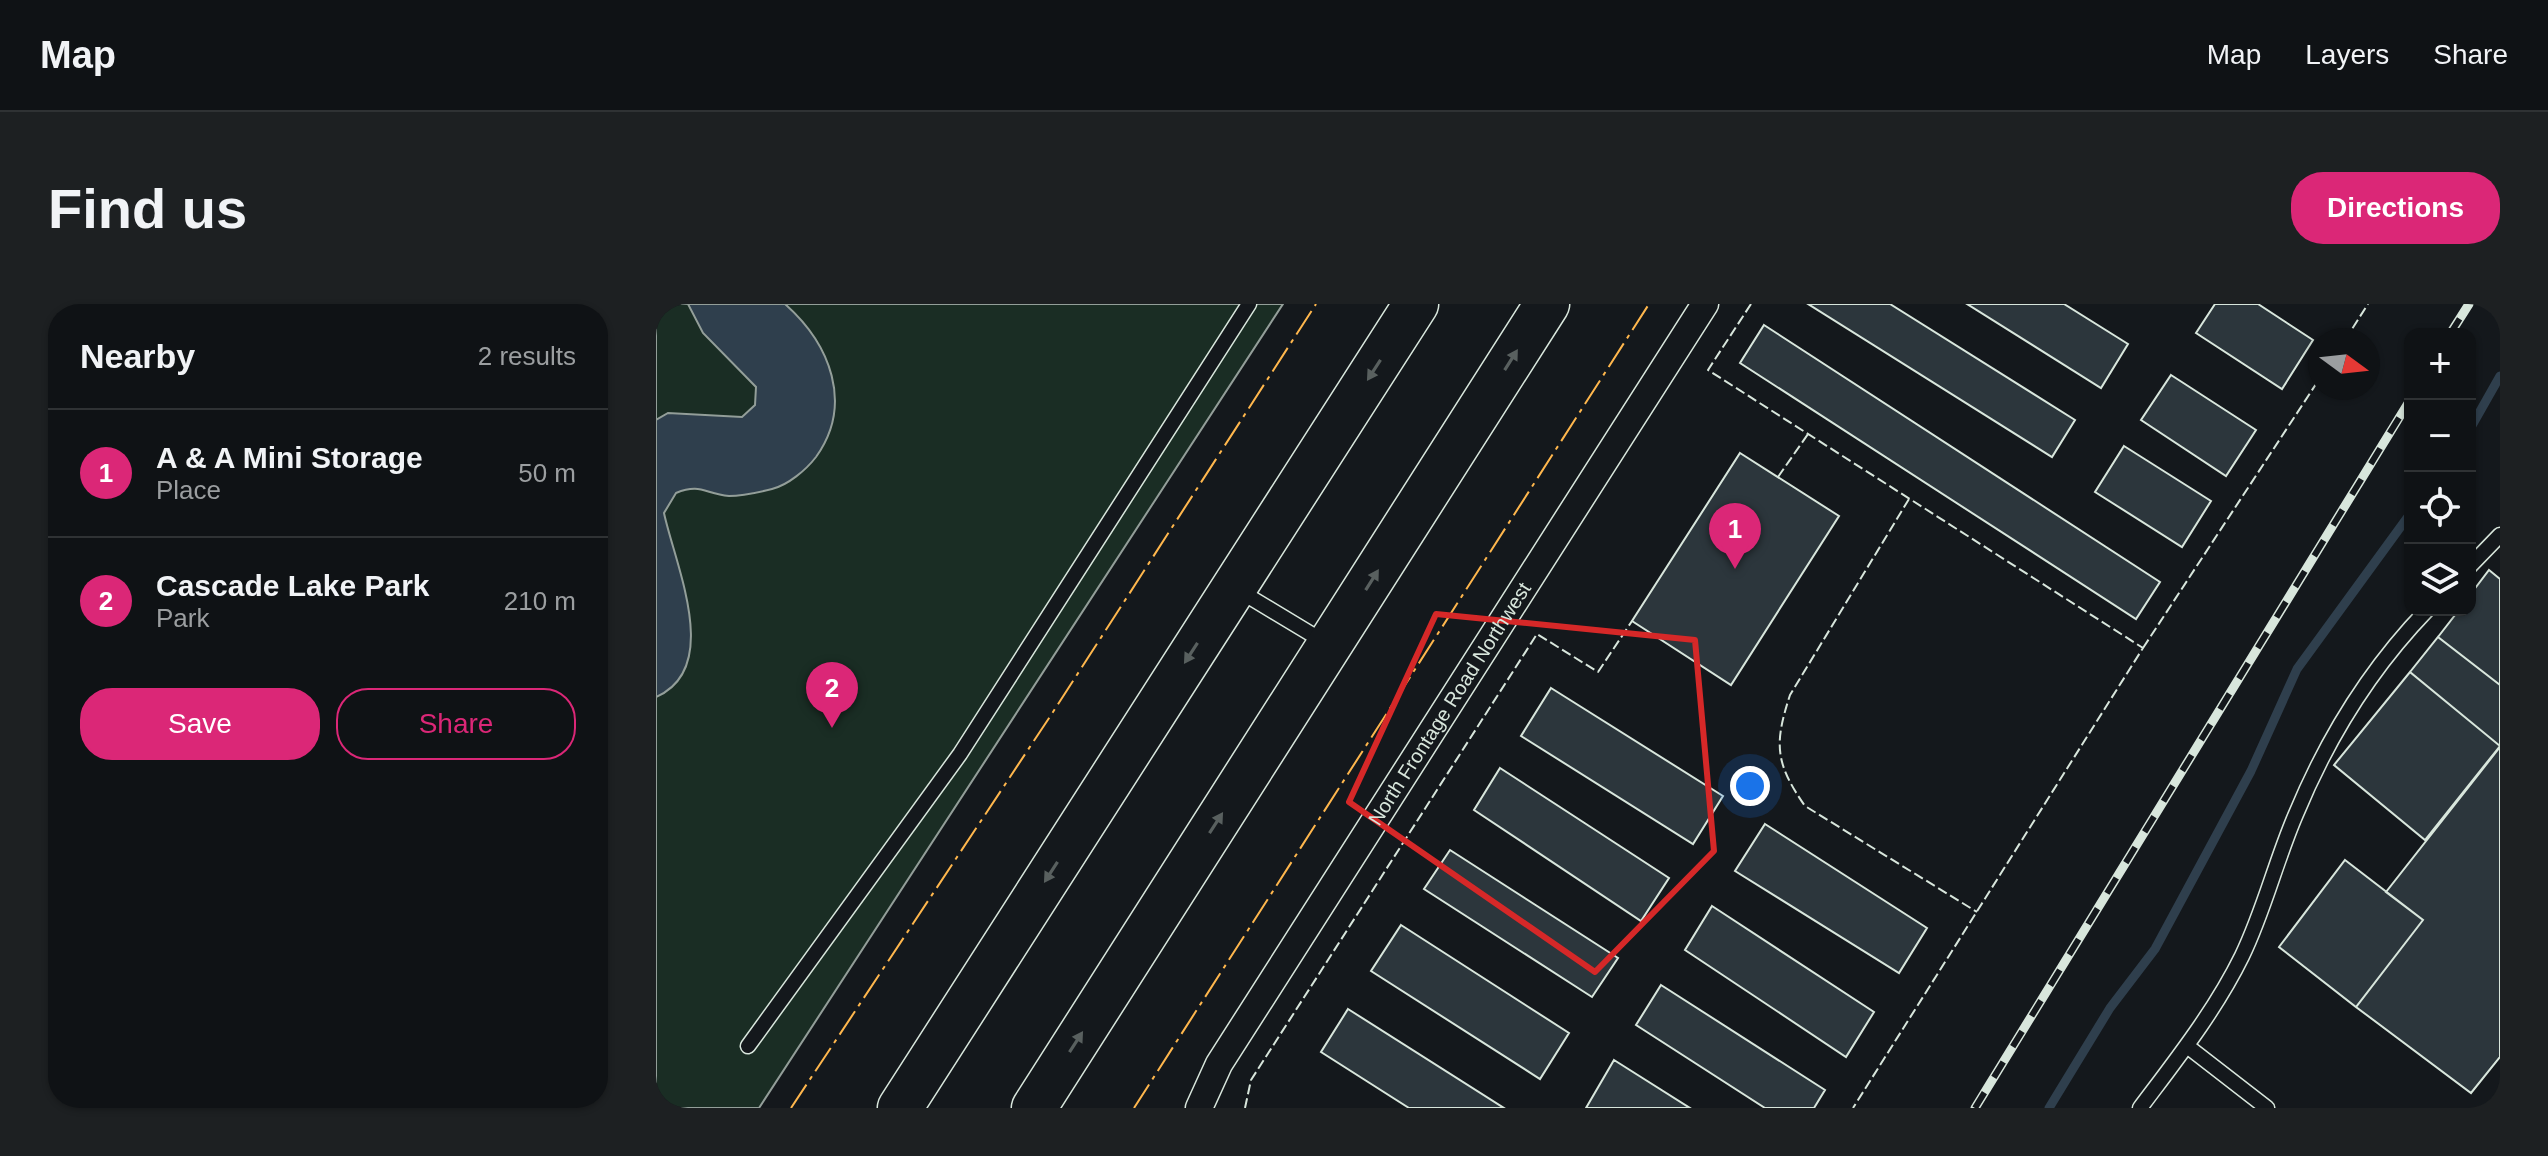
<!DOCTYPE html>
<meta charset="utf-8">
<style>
:root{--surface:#0f1215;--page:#1d2022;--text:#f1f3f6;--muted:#9b9ea0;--line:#2f3234;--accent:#db2777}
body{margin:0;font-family:Helvetica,sans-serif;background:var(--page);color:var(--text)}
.controls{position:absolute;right:24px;top:24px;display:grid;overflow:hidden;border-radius:16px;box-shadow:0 2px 6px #0004}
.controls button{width:72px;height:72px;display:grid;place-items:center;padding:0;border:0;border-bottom:2px solid var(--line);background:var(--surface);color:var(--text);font:40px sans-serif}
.compass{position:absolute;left:1652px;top:24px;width:72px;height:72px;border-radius:50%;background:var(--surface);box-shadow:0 2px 6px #0004;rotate:105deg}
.you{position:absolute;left:1094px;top:482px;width:28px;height:28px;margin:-20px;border:6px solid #fff;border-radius:50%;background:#1a73e8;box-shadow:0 0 0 12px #1a73e833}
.badge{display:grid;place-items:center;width:52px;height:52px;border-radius:50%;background:var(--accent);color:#fff;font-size:26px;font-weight:700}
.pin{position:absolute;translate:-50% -66px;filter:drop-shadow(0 2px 4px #0008)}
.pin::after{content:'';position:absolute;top:42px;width:28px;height:24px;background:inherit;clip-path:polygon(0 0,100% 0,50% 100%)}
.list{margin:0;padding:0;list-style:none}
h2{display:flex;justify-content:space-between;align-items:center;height:104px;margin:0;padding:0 32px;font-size:34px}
h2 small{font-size:26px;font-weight:400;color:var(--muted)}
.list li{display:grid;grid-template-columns:52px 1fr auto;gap:24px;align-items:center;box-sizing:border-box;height:128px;padding:0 32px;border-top:2px solid var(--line)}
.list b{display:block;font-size:30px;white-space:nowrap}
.list p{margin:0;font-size:26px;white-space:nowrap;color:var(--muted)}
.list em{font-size:26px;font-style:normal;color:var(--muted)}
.actions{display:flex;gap:16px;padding:24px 32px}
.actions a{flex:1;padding:18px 0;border:2px solid var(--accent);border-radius:32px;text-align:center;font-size:28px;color:var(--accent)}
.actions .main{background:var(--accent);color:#fff}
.icon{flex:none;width:44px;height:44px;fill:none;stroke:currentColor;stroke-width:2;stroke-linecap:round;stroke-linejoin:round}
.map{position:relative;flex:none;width:1844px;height:804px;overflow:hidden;border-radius:32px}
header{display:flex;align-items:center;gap:48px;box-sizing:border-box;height:112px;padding:0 40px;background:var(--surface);border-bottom:2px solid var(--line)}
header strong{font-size:38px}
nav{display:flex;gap:44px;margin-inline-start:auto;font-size:28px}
.intro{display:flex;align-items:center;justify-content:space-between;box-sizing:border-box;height:192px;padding:0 48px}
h1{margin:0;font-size:56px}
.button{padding:20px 36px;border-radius:32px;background:var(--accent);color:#fff;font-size:28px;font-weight:700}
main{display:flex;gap:48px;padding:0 48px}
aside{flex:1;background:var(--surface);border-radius:32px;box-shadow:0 2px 6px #0004}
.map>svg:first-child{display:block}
</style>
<header>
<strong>Map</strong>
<nav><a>Map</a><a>Layers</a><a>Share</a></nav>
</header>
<div class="intro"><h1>Find us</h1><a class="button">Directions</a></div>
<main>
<aside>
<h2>Nearby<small>2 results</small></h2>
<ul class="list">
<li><span class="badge">1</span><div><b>A &amp; A Mini Storage</b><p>Place</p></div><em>50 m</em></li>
<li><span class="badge">2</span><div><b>Cascade Lake Park</b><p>Park</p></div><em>210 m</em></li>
</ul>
<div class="actions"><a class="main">Save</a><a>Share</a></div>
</aside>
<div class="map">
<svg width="1844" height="804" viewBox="0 0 1844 804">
<rect width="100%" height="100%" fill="#14181c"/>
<path fill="#1a2d24" stroke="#939e99" stroke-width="2" d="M0,0H627L103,804H0Z"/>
<path fill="#2f3f4d" stroke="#939e99" stroke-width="2" d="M32,0H129C174,40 198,100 160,153C150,166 132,181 116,185C104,188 85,192 73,192C49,190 45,179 20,189L8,209C19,261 67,364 0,393V116L12,109L86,113L99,101L100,83L47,29Z"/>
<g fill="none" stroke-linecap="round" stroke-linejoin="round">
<path stroke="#2f3f4d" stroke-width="9" d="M1814,125L1844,72
M1393,804L1454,704L1499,645L1595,467L1641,365L1754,210"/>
</g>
<path fill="#2c363c" stroke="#d8e6dc" stroke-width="2" d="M1152,0H1234L1419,116L1396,153Z
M1311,0H1408L1472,40L1445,84Z
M1559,0H1602L1657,36L1626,85L1540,29Z
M1108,21L1504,278L1480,315L1084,59Z
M1515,71L1600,126L1570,172L1485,116Z
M1468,142L1555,197L1526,243L1439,188Z
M1084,149L1183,212L1075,381L976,317Z
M1833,266L1844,275V381L1782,333L1803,306H1814V291Z
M1782,333L1844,381V442L1754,368Z
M1754,368L1844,442L1769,536L1678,461Z
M895,384L1067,492L1037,540L865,432Z
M1844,443V753L1815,789L1700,703L1767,616L1730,588Z
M844,464L1013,574L985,617L818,506Z
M1109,520L1271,624L1243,669L1079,567Z
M794,546L962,654L936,693L768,585Z
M1689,556L1767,616L1700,703L1623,643Z
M1056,602L1218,708L1190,753L1029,646Z
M745,621L913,729L884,775L715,667Z
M1005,681L1169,786L1158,804H1109L980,721Z
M692,705L848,804H753L665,748Z
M958,756L1034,804H930Z"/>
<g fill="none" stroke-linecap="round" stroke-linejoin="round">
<defs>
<path id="lane" d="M1814,262L1844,231
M582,286L670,339
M92,742L304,450L593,0
M1531,742L1611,804
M1484,804C1520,756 1559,707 1586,652C1608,607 1620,556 1640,510C1671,435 1715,364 1771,306"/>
<g id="street">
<path id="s1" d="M543,804L563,760L1049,0"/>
</g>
<path id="highway" d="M244,804L760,0
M378,804L891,0"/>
</defs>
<use href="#lane" stroke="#d8e6dc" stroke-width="17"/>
<use href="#street" stroke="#d8e6dc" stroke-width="29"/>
<use href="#highway" stroke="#d8e6dc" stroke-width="47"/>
<use href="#lane" stroke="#14181c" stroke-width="14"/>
<use href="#street" stroke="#14181c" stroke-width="26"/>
<use href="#highway" stroke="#14181c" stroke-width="44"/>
<defs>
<path id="rail" d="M1794,30L1813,0
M1319,804L1754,96"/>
</defs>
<use href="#rail" stroke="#d8e6dc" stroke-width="9"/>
<use href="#rail" stroke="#14181c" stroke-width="6" stroke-dasharray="18" stroke-linecap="butt"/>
<path stroke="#d8e6dc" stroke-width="2" stroke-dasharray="10 4" stroke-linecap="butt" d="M1095,0L1052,66L1487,344L1197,804
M1689,36L1712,0
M1122,173L1152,130
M1253,195L1134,391C1118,440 1119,459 1149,502L1321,608
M1487,344L1664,74
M589,804L595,776L881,330L942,368L976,317"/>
<path stroke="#ffb74d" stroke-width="2" stroke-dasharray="28 6 4 6" stroke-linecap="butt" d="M135,804L397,408L660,0
M478,804L993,0
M1843,804L1844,803"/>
</g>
<defs><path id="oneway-solid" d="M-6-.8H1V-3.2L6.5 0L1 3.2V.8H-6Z" transform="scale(2)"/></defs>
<g fill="#59605f">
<use href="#oneway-solid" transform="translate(855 56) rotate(-58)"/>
<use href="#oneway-solid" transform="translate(718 66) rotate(123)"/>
<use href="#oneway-solid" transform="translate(716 276) rotate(-58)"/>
<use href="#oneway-solid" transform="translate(535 349) rotate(123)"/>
<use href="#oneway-solid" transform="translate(560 519) rotate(-57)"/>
<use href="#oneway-solid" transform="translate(395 568) rotate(123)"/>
<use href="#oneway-solid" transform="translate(420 738) rotate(-57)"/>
</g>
<path fill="none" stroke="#d62828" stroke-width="6" stroke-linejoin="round" d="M780,310L1039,336L1058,547L939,668L693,498Z"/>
<g text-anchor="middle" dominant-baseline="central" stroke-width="6" stroke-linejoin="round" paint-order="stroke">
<g font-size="20" fill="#d8e6dc" stroke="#14181c">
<text stroke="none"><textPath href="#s1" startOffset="476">North Frontage Road Northwest</textPath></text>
</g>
</g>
</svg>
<div class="controls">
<button>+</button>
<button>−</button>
<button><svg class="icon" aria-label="locate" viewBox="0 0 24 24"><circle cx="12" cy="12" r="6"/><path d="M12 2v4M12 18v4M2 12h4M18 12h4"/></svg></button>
<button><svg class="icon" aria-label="layers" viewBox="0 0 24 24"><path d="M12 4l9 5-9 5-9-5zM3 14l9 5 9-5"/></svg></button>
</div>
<svg class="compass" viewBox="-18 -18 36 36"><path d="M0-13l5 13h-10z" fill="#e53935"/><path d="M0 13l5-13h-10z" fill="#9b9ea0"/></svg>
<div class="you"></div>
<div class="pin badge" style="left:1079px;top:265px">1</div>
<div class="pin badge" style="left:176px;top:424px">2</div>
</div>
</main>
